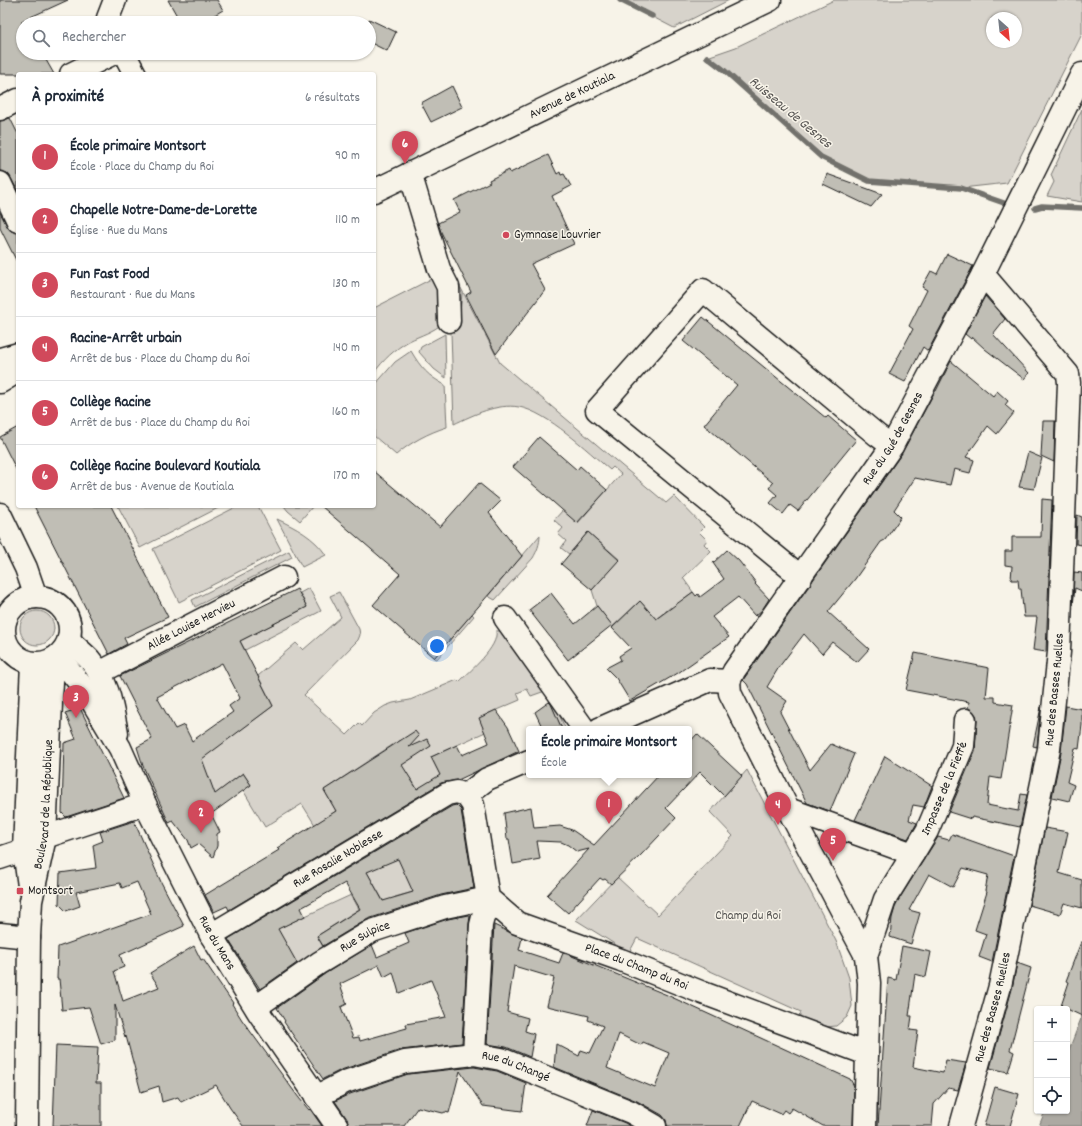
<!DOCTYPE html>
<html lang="fr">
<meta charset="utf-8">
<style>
:root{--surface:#fff;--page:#f2f2f3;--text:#1f2937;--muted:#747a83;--line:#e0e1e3;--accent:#d1495b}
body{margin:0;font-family:Dekko,sans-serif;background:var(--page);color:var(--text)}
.controls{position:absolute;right:12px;bottom:12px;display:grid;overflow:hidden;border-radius:4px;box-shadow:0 1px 3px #0004}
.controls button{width:36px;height:36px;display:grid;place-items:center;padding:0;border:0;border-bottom:1px solid var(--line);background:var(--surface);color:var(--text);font:20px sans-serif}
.compass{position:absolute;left:986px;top:12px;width:36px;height:36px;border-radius:50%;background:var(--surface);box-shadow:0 1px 3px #0004;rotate:153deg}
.you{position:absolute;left:437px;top:646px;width:14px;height:14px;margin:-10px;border:3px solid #fff;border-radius:50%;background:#1a73e8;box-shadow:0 0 0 6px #1a73e833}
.badge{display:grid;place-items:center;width:26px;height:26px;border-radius:50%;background:var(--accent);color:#fff;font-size:13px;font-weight:700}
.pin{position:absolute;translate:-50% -33px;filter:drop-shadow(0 1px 2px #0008)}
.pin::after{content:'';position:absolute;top:21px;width:14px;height:12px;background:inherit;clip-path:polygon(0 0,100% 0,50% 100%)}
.popup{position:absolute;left:526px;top:726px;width:166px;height:52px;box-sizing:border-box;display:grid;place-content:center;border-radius:4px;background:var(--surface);filter:drop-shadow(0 1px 3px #0005);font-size:13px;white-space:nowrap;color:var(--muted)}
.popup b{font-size:15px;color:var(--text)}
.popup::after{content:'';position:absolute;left:50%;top:100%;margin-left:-8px;border:8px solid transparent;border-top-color:var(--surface)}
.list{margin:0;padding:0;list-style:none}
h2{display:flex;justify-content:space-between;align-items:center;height:52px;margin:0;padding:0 16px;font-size:17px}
h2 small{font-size:13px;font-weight:400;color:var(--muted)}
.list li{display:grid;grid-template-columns:26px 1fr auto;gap:12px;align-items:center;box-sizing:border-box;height:64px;padding:0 16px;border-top:1px solid var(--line)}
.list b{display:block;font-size:15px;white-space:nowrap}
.list p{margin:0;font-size:13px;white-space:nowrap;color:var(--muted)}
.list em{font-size:13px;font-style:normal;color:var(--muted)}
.icon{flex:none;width:22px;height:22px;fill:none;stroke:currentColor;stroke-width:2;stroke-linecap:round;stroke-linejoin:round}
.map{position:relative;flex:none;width:1082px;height:1126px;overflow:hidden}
.search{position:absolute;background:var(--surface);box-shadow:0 1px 3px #0004;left:16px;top:16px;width:360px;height:44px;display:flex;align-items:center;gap:10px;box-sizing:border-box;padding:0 14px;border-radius:22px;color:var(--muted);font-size:15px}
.panel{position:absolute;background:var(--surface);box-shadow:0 1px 3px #0004;left:16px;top:72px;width:360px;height:436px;border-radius:4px}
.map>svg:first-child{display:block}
</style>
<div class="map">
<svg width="1082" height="1126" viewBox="0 0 1082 1126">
<rect width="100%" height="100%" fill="#f7f3e8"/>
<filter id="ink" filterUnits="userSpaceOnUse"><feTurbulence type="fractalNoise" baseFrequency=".025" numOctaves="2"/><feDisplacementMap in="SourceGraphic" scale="8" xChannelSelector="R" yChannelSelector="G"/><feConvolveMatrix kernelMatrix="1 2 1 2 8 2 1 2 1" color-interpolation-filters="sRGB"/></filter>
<g filter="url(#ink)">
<path fill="#d7d3cb" stroke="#7a7874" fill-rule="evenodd" d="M620,0H729L674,28Z
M834,0H1082V34L1007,183L962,188L870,181L822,157L724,70L707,57L736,47ZM992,18H1016V42H992Z
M1082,109V202L1047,196L1054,182L1051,175Z
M451,269L500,363L666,503L674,496L704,527L699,532L707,540L704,544L711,551L683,578L693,592L682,600L678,614L671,607L656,619L640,601L612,627L597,606L592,590L619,559L588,532L569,554L561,548L566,541L558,534L563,528L554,520L563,510L578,523L621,474L613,467L610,470C588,451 547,412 519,407C497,403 473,415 454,424L451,332L460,312L462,294L460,286Z
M437,276L443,323C433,332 421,335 409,341C395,349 383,360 374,373V308Z
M445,334L446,378L434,369L419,352L421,347Z
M411,351C421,368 428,376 445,385L447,427C428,433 411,442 396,455L374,436V386L395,362Z
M118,506H222L140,548Z
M238,506H258L281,550L179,602L153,549Z
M284,506H313L300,521L288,511Z
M277,519C296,528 314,537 326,555L302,567Z
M540,535C540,544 537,551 533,558L495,600L488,596Z
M289,551L292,557L195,607L192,600Z
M309,588L321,611L245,650L240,641L307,607L300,593Z
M339,592L359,629L360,635L358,640L304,695L347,735L359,723L362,726L374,713L385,706L393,703L410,700L457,680L459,682C470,671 499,647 496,631H504L541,673L565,728L562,729L545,691L531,696L527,689L517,693L520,700L487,714L494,728L431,757L446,786L436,791L430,782L417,789L412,780L394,791L385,776L415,756L403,738L324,790L336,811L315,825L302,804L265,827L243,790L251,785L243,773L217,793L205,804L176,777L273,706L258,676L296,643L303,650L341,617L330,596Z
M20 628a17 17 0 1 1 34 0a17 17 0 1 1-34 0Z
M472,614L474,616L437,659L434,658Z
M747,770L836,941L849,978L852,1006L847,1017L836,1026L817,1028L797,1024L801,1012L637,938L629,953L576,920L617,877L658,915L733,836L710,812Z
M424,845L413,892L395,897L388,909L359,858L380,846L387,858Z
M351,895L359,909L317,936L327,954L301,971L277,929Z"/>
<path fill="#aca9a2" stroke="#72716c" d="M1082,1016V1126H1039L1045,1111H1067V1055Z"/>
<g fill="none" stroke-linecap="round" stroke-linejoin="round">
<path stroke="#72716c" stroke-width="5.5" d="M620,0L652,16
M707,57L724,70L821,157L869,181L961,188L1004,203
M1035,208L1042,206L1082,208"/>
</g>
<path fill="#c0beb5" stroke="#1c1c1c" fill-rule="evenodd" d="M0,0H68L22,21L23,53H42L54,74H0Z
M168,0H217L223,10L201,23H181Z
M369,19L396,32L387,51L369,42Z
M452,86L462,107L431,122L421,103Z
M10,118L18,134V192L11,178L7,173L0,171V121Z
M548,155L557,174L560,172L561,175L564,174L571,186L552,196L574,244L531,264L545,290L496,354L466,295L471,292L441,232L438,223L460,212L454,200L490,182L489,180L509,170L510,173Z
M827,174L882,194L871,207L823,184Z
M0,212L7,226L11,231L18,233V264L0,228Z
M947,254L973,266L928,351L923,347L905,382L889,374L913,329L909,326L927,290L922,287L931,271L937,274Z
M985,296L1005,319L993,334L1029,373L1024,379L985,349L972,337L971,339L965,334Z
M703,317L826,418L828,416L856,440L798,511L790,505L783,514L770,503L777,495L769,488L773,483L704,425L737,385L683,341Z
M951,361L993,396L997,391L1008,401L1005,405L1014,413L997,434L988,426L966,457L974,460L970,473L954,469L950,485L915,478L894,510L901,517L885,540L881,542L855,579L828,612L869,649L857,662L832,642L822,654L804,634L779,667L767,687L787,701L780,712L810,770L831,744L854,754L830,811L807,803L747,684L743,680L902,453L935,391H936Z
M1043,421H1055L1054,462L1041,456Z
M18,427V473L0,437Z
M539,437L577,470L580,466L607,490L577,523L513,467Z
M1028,452L1042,458L1034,489L1019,487Z
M374,471L440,527L479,483L501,501L489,513L522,556L434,658L373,605L400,574L321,506H374Z
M1042,499L1052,500L1046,652L1033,650L1037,617H1024L1021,589H1019L1018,580H1011L1012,566L1005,565V551H1012V537H1041Z
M34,506H111L168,617L124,638L127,644L109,654Z
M1077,515L1082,517V545L1076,544Z
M588,532L619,560L592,590L561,564Z
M727,550L739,561L756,583L755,584L769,599L762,610L755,616L738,597L712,617L729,637L678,673L630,701L616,678L606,668L621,660L619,656L631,648L612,628L640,601L656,619L693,592L696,596L698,594L700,597L724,579L713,563Z
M1074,572L1082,573V591L1075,588L1073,605Z
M297,589L307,607L240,641L273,706L202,759L215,794L243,773L251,785L211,814L220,832L217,834V846L213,857L198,844L191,848L188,840L173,821L169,823L143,766L137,747L152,739L120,676ZM222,663L240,698L229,706L233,712L192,741L184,725L175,729L157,697Z
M551,593L575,624L597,606L612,625L568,660L529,610Z
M915,653L989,668L986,697H995V702L1013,705L1001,779L990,777L987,805L1018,811L1021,794L1027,795L1020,827L972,817L971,819L949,812L975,751L977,721L976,715L972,710L968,708L969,702L906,690Z
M549,702L551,704L562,729H543L535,712Z
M1066,706L1082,709V725L1079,749L1075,748L1067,782L1074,785L1069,801L1052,797L1061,752Z
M1041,707L1037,747L1033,746Z
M80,708L124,798L66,817L62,813L64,743L76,739L65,713Z
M496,710L508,727L519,751L458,780L441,783L229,910L227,906L214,912L205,895L279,850L277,848L336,811L324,790L415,731L419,736L409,747L427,739L431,746L402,765L417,789L440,775L431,757L457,745L462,755L489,743L479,718Z
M697,734L742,776L724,796L700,772L666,808L676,818L641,855L611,884L605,879L603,880L600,878L568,913L547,895L589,849L577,852L568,845L561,842L537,841L540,859L513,864L509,839H507L504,813L531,807L534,828L560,826L572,830L594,845L659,775H689V743Z
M885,756L932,786L924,807L913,805L909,820L917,823L908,839L855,820Z
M456,805L461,810L474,888L441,895L368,919L323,946L317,936L360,909L345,883L301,908L305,916L278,929L297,963L260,989L228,939L452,806ZM398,859L413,892L383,901L367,872Z
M134,821L161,882L184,926L120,955L124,967L114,971L123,1001L159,987L150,973L194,946L201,960L203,959L233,1003L232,1004L242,1020L299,1098L309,1110L310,1109L322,1126H243L230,1108L216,1085L181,1102L178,1097L162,1102L159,1086L141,1092L126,1036L125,1037L115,1005V1040L101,1044L89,1007L62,1010L59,979H57L58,947L151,914L137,882L122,888L120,883L76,892L80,906L66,911L59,904L60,873L96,868L93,845L103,841L100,832Z
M1045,828L1068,832L1059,873L1082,880V908L1064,903L1060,914L1029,905Z
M952,834L1014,856L992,962L979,957L986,934L975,930L987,892L985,891L988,875L963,868L953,887L929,874L909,910L920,913L911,944L890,937L892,918L896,904L938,837L949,840Z
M468,915L470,916L469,924L462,1043L401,1050L341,1070L323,1079L284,1022L285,1021L277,1008L326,973L372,945L377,957L409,943L405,933L448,919ZM379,965L384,977L393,972L399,993L431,980L446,1017L406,1024L407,1028L360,1041L359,1037L353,1038L341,1007L347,1004L340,984Z
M494,925L522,938L519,950L559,963L563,953L567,954L667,995L850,1079L854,1086L853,1126H823L792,1108L788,1113L784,1110L781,1114L752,1101L740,1126H667L666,1120L662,1115L637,1101L554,1067L556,1044L579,1056L581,1050L590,1053L603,1026L588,1020L589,1016L547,1006L554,978L514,966L507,1012L528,1018L525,1031L534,1034L530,1057L506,1047L487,1044ZM619,1034L641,1045L643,1042L669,1053L655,1088L607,1068Z
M1081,942H1082V1016L1067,1009H1060L1069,982L1066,981Z
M902,946L931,952L926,977L915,974L909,1016H912L910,1030L918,1031L913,1067L943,1073L946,1060L966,1063L958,1090L948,1088L934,1104L932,1126H878L888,978L896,980Z
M1017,963L1031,968L1010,1050L1014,1052L1008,1072L990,1068L1012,989Z
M56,1045L98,1047L96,1083H101V1126H53Z
M474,1067L497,1071L526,1083L522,1111L483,1106L460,1071L449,1113L445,1112L443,1113L418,1107L404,1126H349L347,1119L335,1101L350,1094L408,1074Z
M995,1087L1019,1094L1010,1126H984Z
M593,1110L625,1123L630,1126H587Z"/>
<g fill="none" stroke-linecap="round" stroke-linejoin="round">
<defs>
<g id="minor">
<path d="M110,23L108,18L115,0"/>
<path d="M124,53L135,74"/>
<path d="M71,74L114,53"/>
<path d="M0,109L18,100"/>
<path d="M410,173L439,269L448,287L449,321"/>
<path d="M0,183L18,221"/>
<path d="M801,577L597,410L703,290L877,435L892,446"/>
<path d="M505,618L584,729"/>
<path d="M69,640C75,647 84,653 90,660C108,680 112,707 117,733"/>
<path id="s1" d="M58,656L86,691L120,748L145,804L211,935L259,1013L337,1126"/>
<path id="s2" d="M99,673L284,577"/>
<path id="s3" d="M729,681L734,671L892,446L983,274L1082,74"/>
<path d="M729,681L730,693L788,809L866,956L869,983L865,1126"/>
<path d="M599,729L710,680L729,681"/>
<path id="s4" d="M466,795L473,805L488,898L517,923L621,960L703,993L867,1054"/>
<path d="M466,795L487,779L529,761"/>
<path d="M788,809L913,854L885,899L866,956"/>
<path d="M45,837L145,804"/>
<path id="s5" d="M913,854L927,831L963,746L965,720"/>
<path d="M0,858L24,850"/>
<path d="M0,934L29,937"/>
<path id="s6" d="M211,935L447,794L457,792L466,795"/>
<path id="s7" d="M256,1007L319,963L372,931L445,907L488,898"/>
<path d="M474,1054L481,925L488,898"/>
<path id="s8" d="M316,1097L345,1082L405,1062L474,1054L501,1059L631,1112L655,1126"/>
<path id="s9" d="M961,1126L1000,986L1049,749L1059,652L1069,383L1068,374L983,274"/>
</g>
<g id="major">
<path id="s10" d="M374,191L770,0"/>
<path d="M0,359L18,354"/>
<path d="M0,382L18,371"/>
<path d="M0,514L26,568L36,597"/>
<circle cx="37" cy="630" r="33"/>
<path d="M29,886L24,850L32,663"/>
<path id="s11" d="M27,1126L29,937L31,901L45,837L53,659"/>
</g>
</defs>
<use href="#minor" stroke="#1c1c1c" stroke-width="25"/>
<use href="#major" stroke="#1c1c1c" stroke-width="25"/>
<use href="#minor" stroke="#f7f3e8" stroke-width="22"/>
<use href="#major" stroke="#f7f3e8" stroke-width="22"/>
</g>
</g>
<g fill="#d1495b" stroke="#f7f3e8" stroke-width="1.5">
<circle cx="506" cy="235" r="4"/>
<rect x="16" y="887" width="8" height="8" rx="2"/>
</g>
<g text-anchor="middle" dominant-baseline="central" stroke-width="3" stroke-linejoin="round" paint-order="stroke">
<g font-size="13" fill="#1c1c1c" stroke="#f7f3e8">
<text stroke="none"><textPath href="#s10" startOffset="220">Avenue de Koutiala</textPath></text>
<text stroke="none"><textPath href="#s3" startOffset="293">Rue du Gué de Gesnes</textPath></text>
<text stroke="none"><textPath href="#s2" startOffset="104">Allée Louise Hervieu</textPath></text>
<text stroke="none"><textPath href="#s9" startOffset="447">Rue des Basses Ruelles</textPath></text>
<text stroke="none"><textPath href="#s5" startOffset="73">Impasse de la Fieffé</textPath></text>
<text stroke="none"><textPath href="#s11" startOffset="323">Boulevard de la République</textPath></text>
<text stroke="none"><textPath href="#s6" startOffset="148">Rue Rosalie Noblesse</textPath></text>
<text stroke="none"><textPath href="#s7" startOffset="130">Rue Sulpice</textPath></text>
<text stroke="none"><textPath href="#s1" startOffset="329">Rue du Mans</textPath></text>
<text stroke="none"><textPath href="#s4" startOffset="272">Place du Champ du Roi</textPath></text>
<text stroke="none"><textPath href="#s9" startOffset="123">Rue des Basses Ruelles</textPath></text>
<text stroke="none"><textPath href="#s8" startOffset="209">Rue du Changé</textPath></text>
</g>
<g font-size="13" fill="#1c1c1c" stroke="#f7f3e8" text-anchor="start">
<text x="514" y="235">Gymnase Louvrier</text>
<text x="28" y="891">Montsort</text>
</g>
<g font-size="13" fill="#545351" stroke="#f7f3e8">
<text x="748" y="916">Champ du Roi</text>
</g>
<g font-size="14" font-style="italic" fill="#565452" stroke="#f7f3e8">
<text transform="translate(790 113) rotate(40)">Ruisseau de Gesnes</text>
</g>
</g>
</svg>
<div class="controls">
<button>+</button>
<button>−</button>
<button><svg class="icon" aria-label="locate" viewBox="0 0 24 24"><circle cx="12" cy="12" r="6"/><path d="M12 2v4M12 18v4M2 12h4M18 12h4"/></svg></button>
</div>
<svg class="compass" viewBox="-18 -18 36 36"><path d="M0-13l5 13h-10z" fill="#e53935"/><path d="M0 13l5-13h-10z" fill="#747a83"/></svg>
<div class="you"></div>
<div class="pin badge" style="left:609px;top:824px">1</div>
<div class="popup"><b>École primaire Montsort</b>École</div>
<div class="pin badge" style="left:201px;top:833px">2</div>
<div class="pin badge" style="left:76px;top:718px">3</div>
<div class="pin badge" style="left:778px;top:825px">4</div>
<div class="pin badge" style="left:833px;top:861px">5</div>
<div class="pin badge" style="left:405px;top:164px">6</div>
<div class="search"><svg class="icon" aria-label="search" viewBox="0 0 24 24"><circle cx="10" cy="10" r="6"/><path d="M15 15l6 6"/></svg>Rechercher</div>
<section class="panel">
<h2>À proximité<small>6 résultats</small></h2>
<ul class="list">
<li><span class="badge">1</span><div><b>École primaire Montsort</b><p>École · Place du Champ du Roi</p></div><em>90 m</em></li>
<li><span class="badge">2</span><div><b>Chapelle Notre-Dame-de-Lorette</b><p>Église · Rue du Mans</p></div><em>110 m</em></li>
<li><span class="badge">3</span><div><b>Fun Fast Food</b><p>Restaurant · Rue du Mans</p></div><em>130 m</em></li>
<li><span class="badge">4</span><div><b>Racine-Arrêt urbain</b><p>Arrêt de bus · Place du Champ du Roi</p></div><em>140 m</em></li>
<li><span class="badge">5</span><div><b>Collège Racine</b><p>Arrêt de bus · Place du Champ du Roi</p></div><em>160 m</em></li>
<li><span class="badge">6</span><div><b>Collège Racine Boulevard Koutiala</b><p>Arrêt de bus · Avenue de Koutiala</p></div><em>170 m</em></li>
</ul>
</section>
</div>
